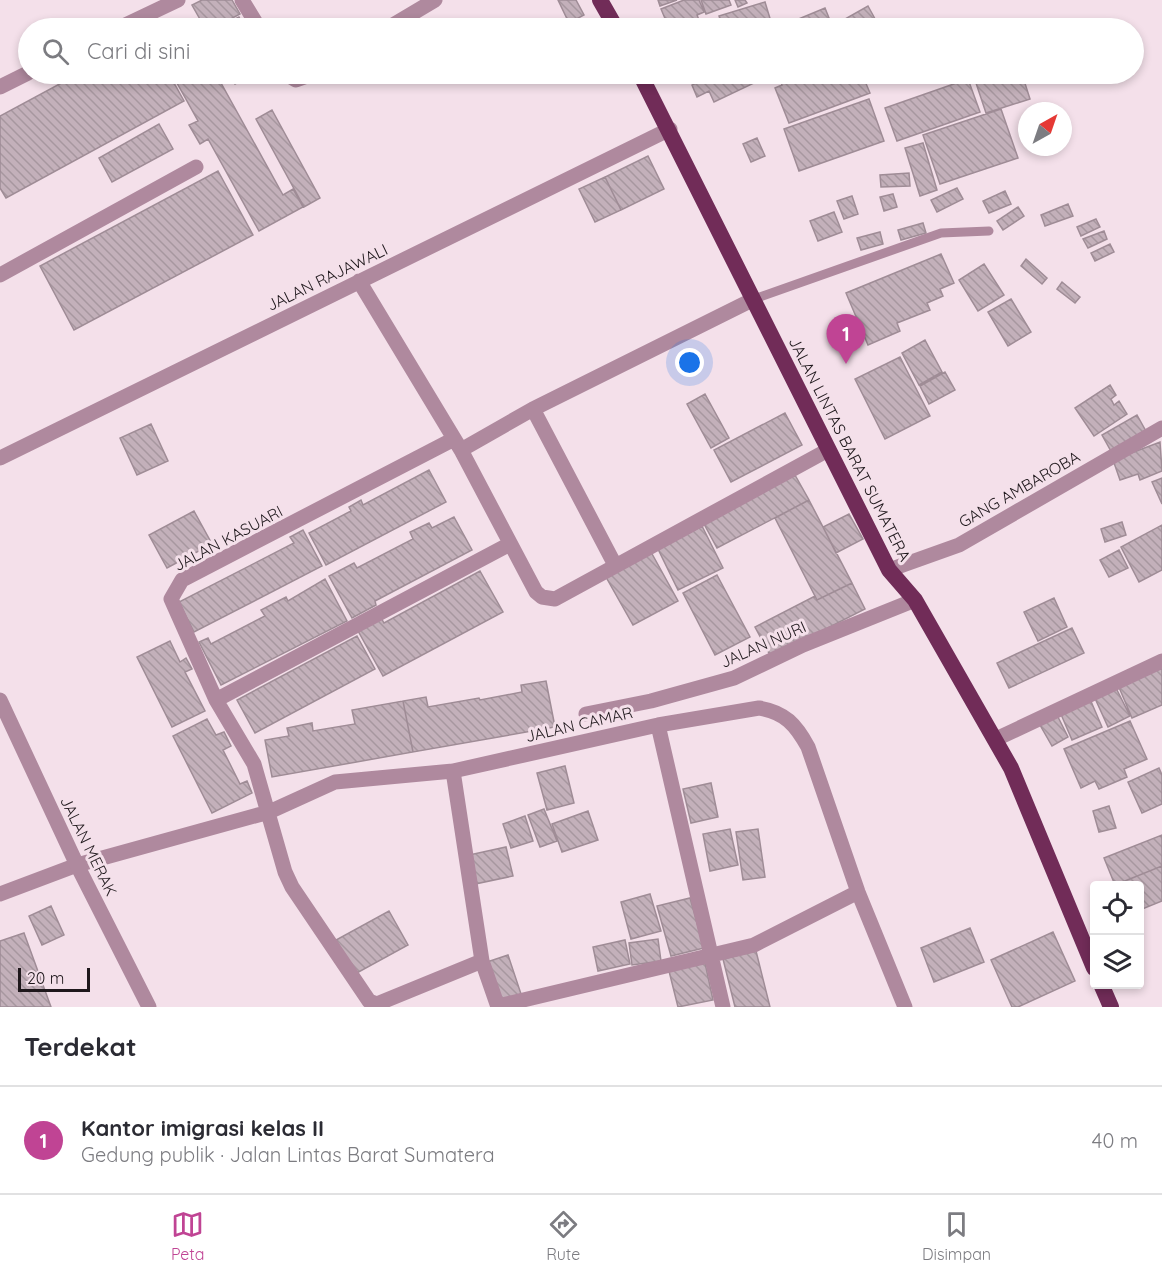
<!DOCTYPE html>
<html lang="id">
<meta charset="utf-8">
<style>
:root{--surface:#fff;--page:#f7f7f7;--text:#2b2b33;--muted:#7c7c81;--line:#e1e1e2;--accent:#c04494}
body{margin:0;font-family:Quicksand,sans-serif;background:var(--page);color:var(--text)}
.controls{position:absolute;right:18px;bottom:18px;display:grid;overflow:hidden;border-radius:6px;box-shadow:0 3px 9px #0003}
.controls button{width:54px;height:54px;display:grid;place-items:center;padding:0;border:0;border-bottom:2px solid var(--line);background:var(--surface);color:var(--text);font:30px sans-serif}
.compass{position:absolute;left:1018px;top:102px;width:54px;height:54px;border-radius:50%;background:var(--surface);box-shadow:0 3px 9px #0003;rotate:40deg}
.scale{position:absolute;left:18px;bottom:15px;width:72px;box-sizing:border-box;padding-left:6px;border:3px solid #1f181c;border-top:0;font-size:16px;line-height:21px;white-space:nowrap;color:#1f181c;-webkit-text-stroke:4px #f4e0ea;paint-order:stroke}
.you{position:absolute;left:690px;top:363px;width:21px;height:21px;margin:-15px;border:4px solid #fff;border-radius:50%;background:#1a73e8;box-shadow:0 0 0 9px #1a73e833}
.badge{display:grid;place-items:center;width:39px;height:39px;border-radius:50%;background:var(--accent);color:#fff;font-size:20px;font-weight:700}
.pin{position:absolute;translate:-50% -50px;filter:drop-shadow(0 2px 3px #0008)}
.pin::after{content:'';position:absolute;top:32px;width:21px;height:18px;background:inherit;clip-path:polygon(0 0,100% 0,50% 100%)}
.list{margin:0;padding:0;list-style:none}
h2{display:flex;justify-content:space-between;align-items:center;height:78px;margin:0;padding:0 24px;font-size:26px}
h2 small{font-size:20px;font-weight:400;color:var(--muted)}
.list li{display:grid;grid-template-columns:39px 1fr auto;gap:18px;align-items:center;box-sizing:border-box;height:108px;padding:0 24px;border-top:2px solid var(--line)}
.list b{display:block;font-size:22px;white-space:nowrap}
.list p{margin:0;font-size:20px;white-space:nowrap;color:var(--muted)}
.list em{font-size:20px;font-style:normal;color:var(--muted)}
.icon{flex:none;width:33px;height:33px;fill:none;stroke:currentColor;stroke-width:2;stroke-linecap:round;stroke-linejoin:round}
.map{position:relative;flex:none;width:1162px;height:1007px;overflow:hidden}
.search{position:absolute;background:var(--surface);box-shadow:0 3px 9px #0003;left:18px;right:18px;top:18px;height:66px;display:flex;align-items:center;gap:15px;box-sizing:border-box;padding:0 21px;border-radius:33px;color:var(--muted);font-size:22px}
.sheet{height:186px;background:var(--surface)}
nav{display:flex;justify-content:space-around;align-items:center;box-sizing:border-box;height:84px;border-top:2px solid var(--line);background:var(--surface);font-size:16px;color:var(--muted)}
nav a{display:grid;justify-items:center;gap:3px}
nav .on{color:var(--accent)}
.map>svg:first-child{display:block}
</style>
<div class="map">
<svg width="1162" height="1007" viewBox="0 0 1162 1007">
<defs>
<pattern id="building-back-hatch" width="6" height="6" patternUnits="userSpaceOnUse" patternTransform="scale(1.5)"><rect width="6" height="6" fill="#c3b0ba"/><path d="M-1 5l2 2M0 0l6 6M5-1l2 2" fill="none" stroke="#a7979f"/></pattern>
</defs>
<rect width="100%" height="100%" fill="#f4e0ea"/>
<path fill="url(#building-back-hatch)" stroke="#9f8c96" stroke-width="1.5" d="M202,0H232L240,14L214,28H205L192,5Z
M558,0H576L584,15L569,23Z
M658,0H677L660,6Z
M684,0H699L704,12L697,15L701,25L691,28H669L661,9Z
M701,0H729L731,5L706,14Z
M735,0H745L747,3L738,7Z
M765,2L772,25L761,28H723L719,16Z
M868,6L880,28H850L845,19Z
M825,8L833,28H777Z
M239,17L245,28H217Z
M78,74H169L184,101L6,198L0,188V116Z
M172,74H216L283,195L293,189L303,207L259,231L208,139L200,144L189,125L198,121Z
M229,74H254L235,84Z
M691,74H706L693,79Z
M714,74H773L714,102L709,91L697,97L692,85Z
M800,74H862L870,93L789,123L775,88L782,85L780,81Z
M973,74H1022L1030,99L986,113Z
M968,79L980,112L897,141L885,108Z
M869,99L884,141L799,171L784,129Z
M1001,109L1018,158L940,184L923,135Z
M272,110L320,198L304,207L256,119Z
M159,124L173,149L112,182L99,158Z
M757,138L765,156L751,162L743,144Z
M923,143L937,190L920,196L905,148Z
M648,156L664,189L621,210L605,177Z
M218,171L253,235L74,330L40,266Z
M909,173L910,186L881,187L880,175Z
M605,177L621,210L595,222L579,189Z
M957,188L963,199L937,212L931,200Z
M1005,191L1011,204L989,213L983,201Z
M893,194L897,207L884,211L880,197Z
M852,196L858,214L844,219L837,201Z
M1068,204L1073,216L1045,226L1041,215Z
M1018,207L1024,216L1003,230L997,221Z
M834,212L842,232L818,241L810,221Z
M1096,219L1100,227L1081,236L1077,227Z
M923,223L926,233L901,240L898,230Z
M1104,231L1107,239L1088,248L1083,239Z
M880,232L883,244L861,250L857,238Z
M1110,244L1114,252L1095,261L1091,253Z
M941,254L954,283L940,289L943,296L927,303L930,310L897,323L900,331L868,345L846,293Z
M1026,259L1047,278L1042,284L1021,266Z
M984,264L1004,295L978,311L959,280Z
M1062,282L1080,297L1075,303L1057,289Z
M1011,299L1031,332L1008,346L988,312Z
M925,340L942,372L919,385L902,353Z
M900,357L930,416L885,439L855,379Z
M945,372L955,390L929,404L920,386Z
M1110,385L1116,395L1111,399L1114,405L1119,401L1127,414L1094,436L1075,408Z
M705,394L729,438L711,448L687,404Z
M785,413L802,445L731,482L714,450Z
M1137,415L1147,433L1112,453L1102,435Z
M151,424L168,461L137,475L120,438Z
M1160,442L1162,471L1140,480L1138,474L1120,480L1113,460Z
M429,470L446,502L326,565L309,533L351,511L349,507L361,500L363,505Z
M795,475L809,500L717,548L703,522Z
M1162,478V504L1152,482Z
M809,500L852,583L817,600L775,518Z
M194,511L212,544L167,568L149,535Z
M849,514L863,539L836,553L823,527Z
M454,517L472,550L375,601L376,605L352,618L329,576L354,563L357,568L413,539L410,532L429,523L432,528Z
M1122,522L1126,535L1105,542L1101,529Z
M1162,525V570L1139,582L1121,547Z
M702,526L723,568L678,590L658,549Z
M303,530L322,566L194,632L179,602L294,543L290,537Z
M1119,550L1128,568L1109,577L1100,560Z
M651,552L678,601L633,625L606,577Z
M480,571L503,612L383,676L357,629L380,616L384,623Z
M717,575L750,637L715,655L683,593Z
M325,579L347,621L221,685L199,642L208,638L211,644L265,616L261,610L286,597L288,601Z
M852,583L865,609L771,657L755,627L815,596L817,600Z
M1054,598L1067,627L1038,641L1024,612Z
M1072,628L1084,653L1009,688L997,663Z
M357,636L375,669L255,733L237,700Z
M170,641L180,662L186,658L192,669L185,672L205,711L172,727L137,657Z
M1162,668V705L1132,718L1118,685Z
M546,681L555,727L413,752L403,701L426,697L428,707L479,698L480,700L522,692L521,685Z
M1115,686L1130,716L1108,727L1094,696Z
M1090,699L1102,727L1072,740L1060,712Z
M403,701L413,752L272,777L265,740L289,736L287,728L312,723L313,731L355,724L352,710Z
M1057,715L1068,737L1052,746L1040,725Z
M207,719L216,735L224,732L231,746L223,750L240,784L247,781L252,793L212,813L173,736Z
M1130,721L1147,759L1124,769L1127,777L1099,789L1095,781L1081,788L1064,749Z
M565,766L574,803L547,810L537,773Z
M1159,768L1162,775V804L1142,813L1128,782Z
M711,783L718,817L691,823L683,789Z
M1109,806L1116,828L1099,832L1093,811Z
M544,809L557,841L540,847L528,815Z
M588,811L598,840L562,852L552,824Z
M525,816L533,841L511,848L503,824Z
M730,829L738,865L710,871L703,834Z
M758,829L765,877L743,880L736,832Z
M1162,835V866L1115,885L1104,858Z
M506,847L513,876L475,884L469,855Z
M1162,866V901L1140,910V886L1115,885Z
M650,894L661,931L631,939L621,902Z
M690,898L704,948L671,956L657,906Z
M51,906L64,935L42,945L29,916Z
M389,911L408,945L355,974L336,940Z
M970,928L984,962L934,982L921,948Z
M1053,932L1075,981L1018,1007H1012L991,960Z
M24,933L51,1007H0V941Z
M658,939L661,961L632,965L629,943Z
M625,940L630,964L598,971L593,947Z
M756,951L770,1007H735L723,959Z
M508,955L521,994L499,1001L487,962Z
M705,963L713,1000L678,1007L669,971Z"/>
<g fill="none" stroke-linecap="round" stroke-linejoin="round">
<path stroke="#af899e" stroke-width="9" d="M754,299L941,233L989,231"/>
<path stroke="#af899e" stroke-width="15" d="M242,0L259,28
M119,28L178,0
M388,28L435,0
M286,74L296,80L313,74
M0,87L28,73
M0,275L196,167
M359,281L461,450L536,592L542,597L555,599L828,450
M533,409L615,565
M454,439L182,580L171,599L216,700L254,764L285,872L292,887L369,1001L377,1004L482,961
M461,450L533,409L754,299
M0,458L670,129
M889,570L959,545L1162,428
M216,700L510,544
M586,714L651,701L734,678L803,645L915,600
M658,725L723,1007
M996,739L1162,661
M453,771L482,961L498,1007
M0,894L77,865L269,812L335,782L453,771L658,725L759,708C785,712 796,725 808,747L858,892L905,1007
M498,1006L754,945L858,892"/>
<path stroke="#af899e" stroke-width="15" d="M0,700L77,865L149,1007"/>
<path stroke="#712c58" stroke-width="16" d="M600,0L616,28
M640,74L889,570L915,600L1011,768L1094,968
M1101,984L1111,1007"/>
</g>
<g text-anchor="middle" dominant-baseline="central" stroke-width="6" stroke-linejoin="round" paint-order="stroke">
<g font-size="16" fill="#1f181c" stroke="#f4e0ea">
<text transform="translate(327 277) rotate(-26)">JALAN RAJAWALI</text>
<text transform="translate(850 449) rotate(63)">JALAN LINTAS BARAT SUMATERA</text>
<text transform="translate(1019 489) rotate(-30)">GANG AMBAROBA</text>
<text transform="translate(228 538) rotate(-28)">JALAN KASUARI</text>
<text transform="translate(763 644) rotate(-24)">JALAN NURI</text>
<text transform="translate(579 724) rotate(-13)">JALAN CAMAR</text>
<text transform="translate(89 846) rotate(64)">JALAN MERAK</text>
</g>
</g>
</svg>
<div class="controls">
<button><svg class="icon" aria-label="locate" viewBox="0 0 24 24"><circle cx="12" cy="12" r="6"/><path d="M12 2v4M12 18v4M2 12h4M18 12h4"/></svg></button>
<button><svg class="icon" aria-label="layers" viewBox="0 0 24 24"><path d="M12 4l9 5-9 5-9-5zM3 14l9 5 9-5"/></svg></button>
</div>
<svg class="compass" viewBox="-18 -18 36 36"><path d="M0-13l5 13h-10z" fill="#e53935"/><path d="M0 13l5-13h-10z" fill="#7c7c81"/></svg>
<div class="scale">20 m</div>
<div class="you"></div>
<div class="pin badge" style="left:846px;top:364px">1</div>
<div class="search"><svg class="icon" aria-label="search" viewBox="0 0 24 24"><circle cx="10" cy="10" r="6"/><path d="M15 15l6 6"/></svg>Cari di sini</div>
</div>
<section class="sheet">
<h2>Terdekat<small></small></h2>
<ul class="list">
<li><span class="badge">1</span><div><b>Kantor imigrasi kelas II</b><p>Gedung publik · Jalan Lintas Barat Sumatera</p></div><em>40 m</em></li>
</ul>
</section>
<nav>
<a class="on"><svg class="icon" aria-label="map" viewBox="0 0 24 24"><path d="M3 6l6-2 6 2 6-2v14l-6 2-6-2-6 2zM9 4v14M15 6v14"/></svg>Peta</a>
<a><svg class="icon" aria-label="directions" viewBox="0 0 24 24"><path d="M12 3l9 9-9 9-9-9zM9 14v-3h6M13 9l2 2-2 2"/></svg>Rute</a>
<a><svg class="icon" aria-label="saved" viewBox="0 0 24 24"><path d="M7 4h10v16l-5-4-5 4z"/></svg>Disimpan</a>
</nav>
